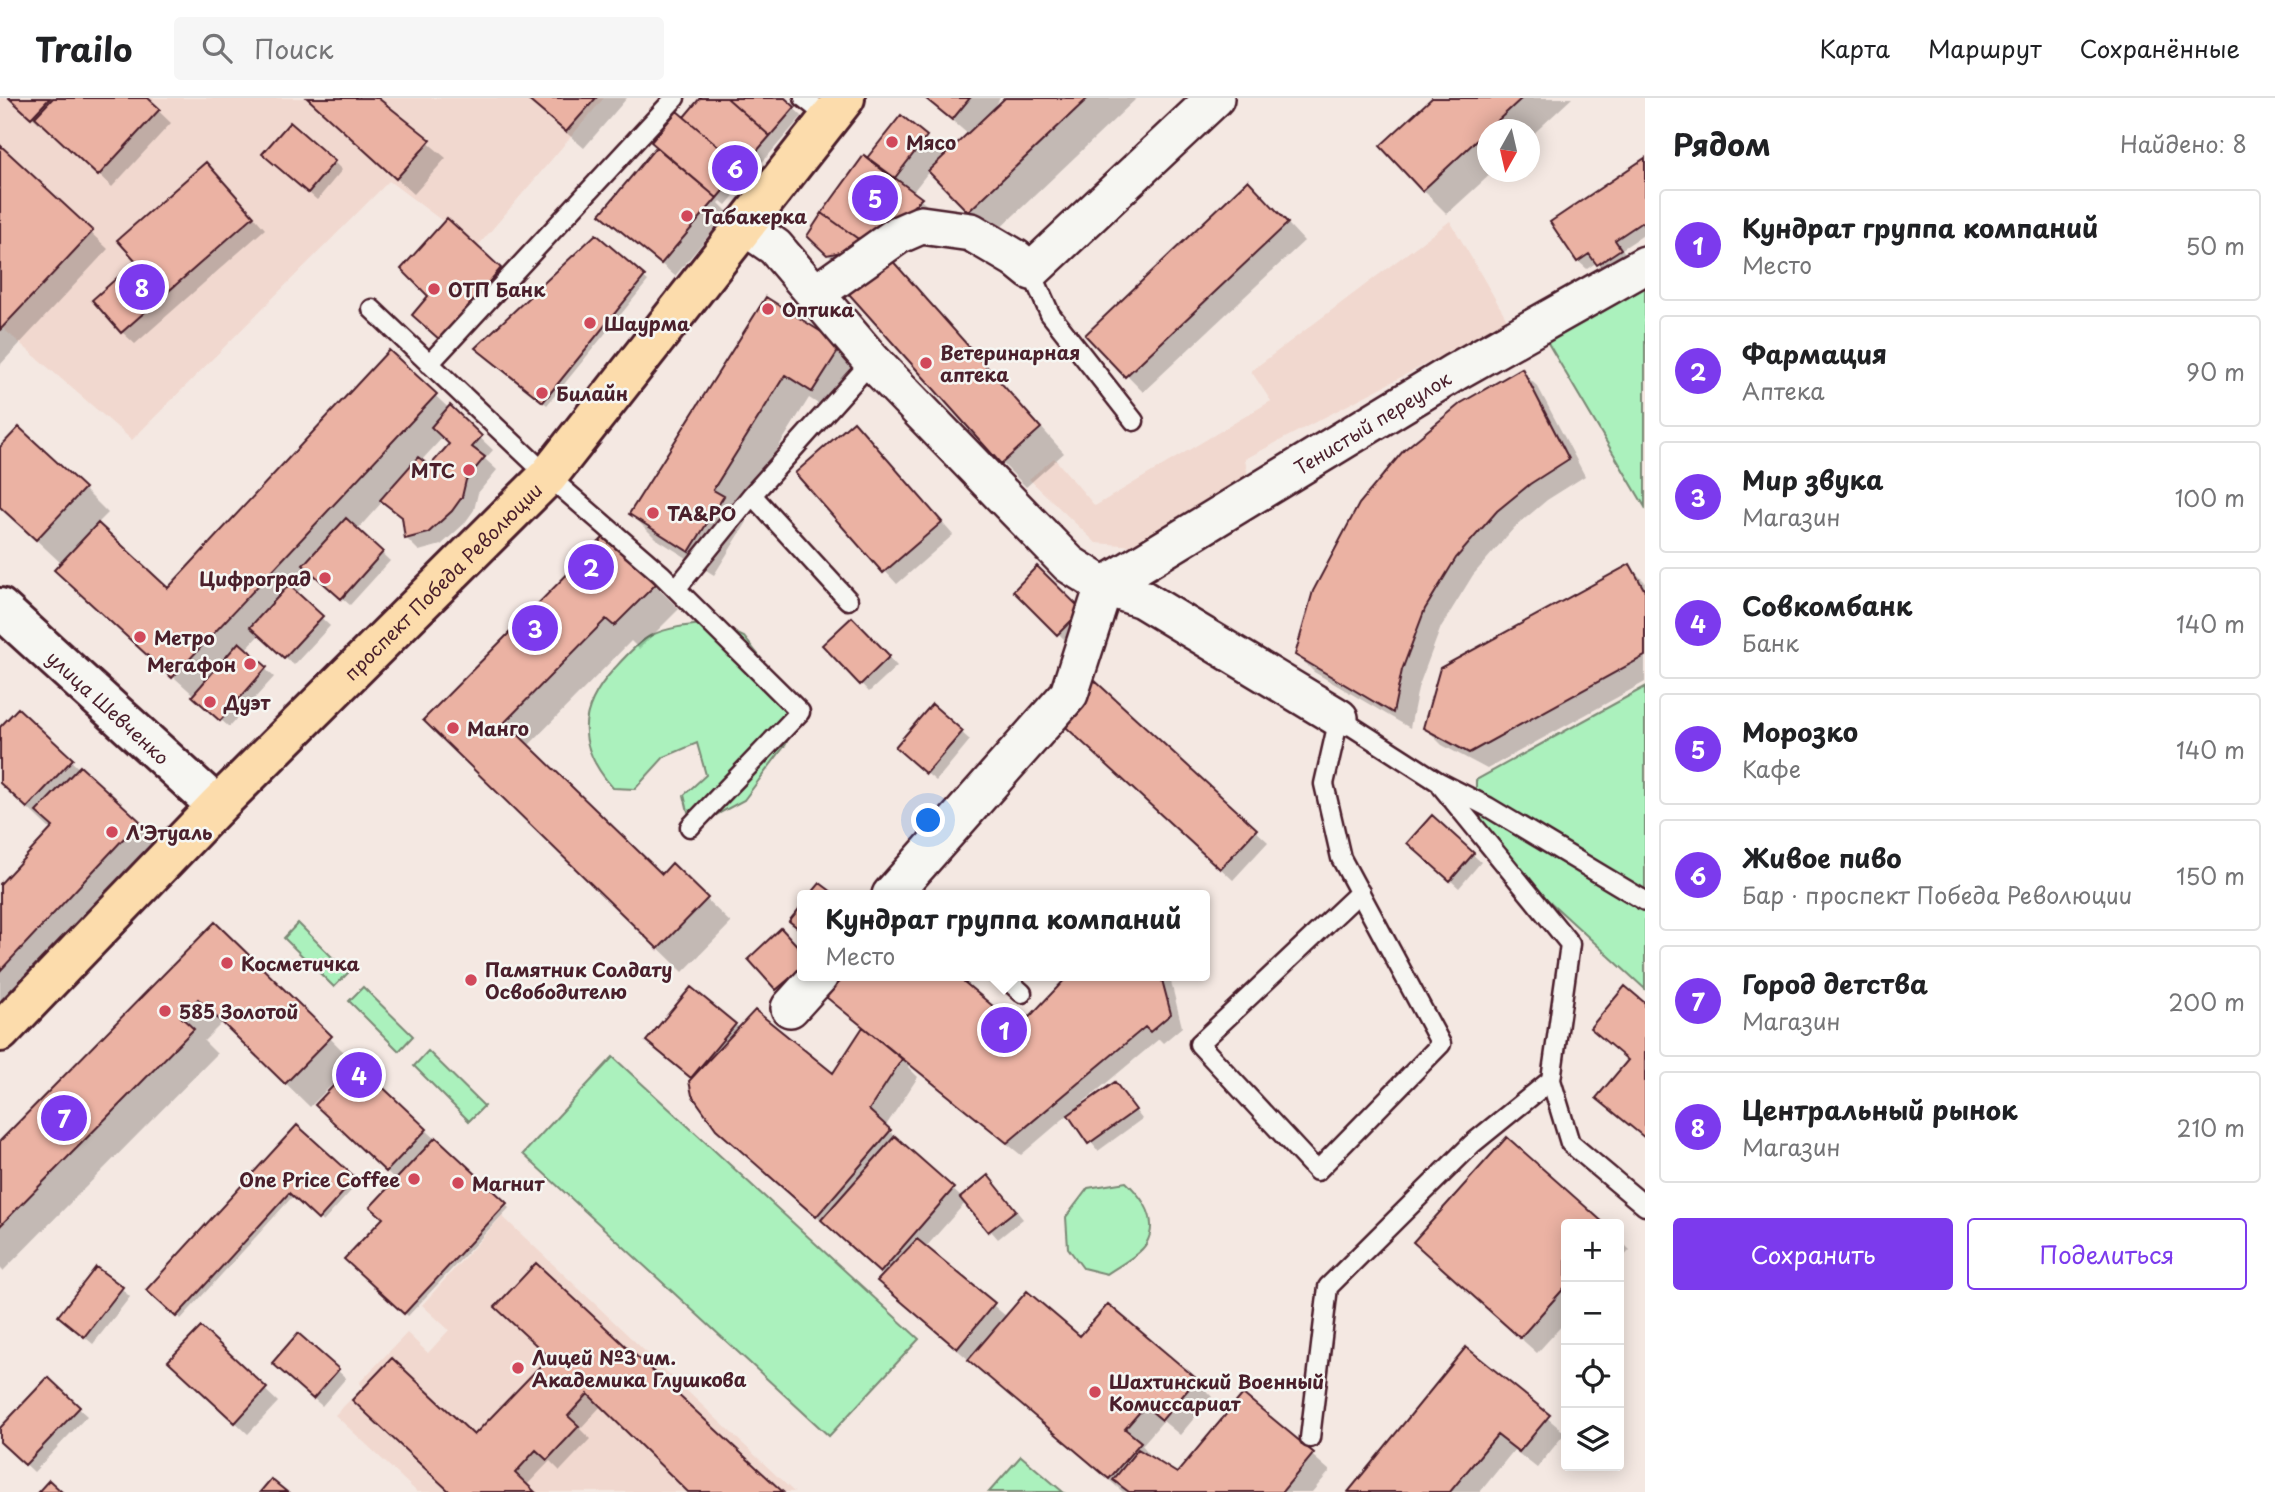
<!DOCTYPE html>
<html lang="ru">
<meta charset="utf-8">
<style>
:root{--surface:#fff;--page:#f6f6f6;--text:#202124;--muted:#757577;--line:#e0e0e0;--accent:#7c3aed}
body{margin:0;font-family:"Playpen Sans",sans-serif;background:var(--page);color:var(--text)}
.controls{position:absolute;right:21px;bottom:21px;display:grid;overflow:hidden;border-radius:7px;box-shadow:0 4px 18px #0003}
.controls button{width:63px;height:63px;display:grid;place-items:center;padding:0;border:0;border-bottom:2px solid var(--line);background:var(--surface);color:var(--text);font:35px sans-serif}
.compass{position:absolute;left:1477px;top:21px;width:63px;height:63px;border-radius:50%;background:var(--surface);box-shadow:0 4px 18px #0003;rotate:188deg}
.you{position:absolute;left:929px;top:723px;width:24px;height:24px;margin:-18px;border:5px solid #fff;border-radius:50%;background:#1a73e8;box-shadow:0 0 0 10px #1a73e833}
.badge{display:grid;place-items:center;width:46px;height:46px;border-radius:50%;background:var(--accent);color:#fff;font-size:23px;font-weight:700}
.pin{position:absolute;translate:-50% -50%;border:4px solid #fff;box-shadow:0 2px 7px #0006}
.popup{position:absolute;left:797px;top:792px;width:413px;height:91px;box-sizing:border-box;display:grid;place-content:center;border-radius:7px;background:var(--surface);filter:drop-shadow(0 2px 5px #0005);font-size:23px;white-space:nowrap;color:var(--muted)}
.popup b{font-size:26px;color:var(--text)}
.popup::after{content:'';position:absolute;left:50%;top:100%;margin-left:-14px;border:14px solid transparent;border-top-color:var(--surface)}
.list{margin:0;padding:0;list-style:none}
h2{display:flex;justify-content:space-between;align-items:center;height:91px;margin:0;padding:0 28px;font-size:30px}
h2 small{font-size:23px;font-weight:400;color:var(--muted)}
.list li{display:grid;grid-template-columns:46px 1fr auto;gap:21px;align-items:center;box-sizing:border-box;height:112px;margin:0 14px 14px;padding:0 14px;border:2px solid var(--line);border-radius:7px}
.list b{display:block;font-size:26px;white-space:nowrap}
.list p{margin:0;font-size:23px;white-space:nowrap;color:var(--muted)}
.list em{font-size:23px;font-style:normal;color:var(--muted)}
.actions{display:flex;gap:14px;padding:21px 28px}
.actions a{flex:1;padding:16px 0;border:2px solid var(--accent);border-radius:7px;text-align:center;font-size:24px;color:var(--accent)}
.actions .main{background:var(--accent);color:#fff}
.icon{flex:none;width:38px;height:38px;fill:none;stroke:currentColor;stroke-width:2;stroke-linecap:round;stroke-linejoin:round}
.map{position:relative;flex:none;width:1645px;height:1394px;overflow:hidden}
header{display:flex;align-items:center;gap:42px;box-sizing:border-box;height:98px;padding:0 35px;background:var(--surface);border-bottom:2px solid var(--line)}
header strong{font-size:33px}
nav{display:flex;gap:38px;margin-inline-start:auto;font-size:24px}
.search{width:490px;height:63px;background:var(--page);display:flex;align-items:center;gap:18px;box-sizing:border-box;padding:0 24px;border-radius:7px;color:var(--muted);font-size:26px}
main{display:flex}
aside{flex:1;background:var(--surface)}
.map>svg:first-child{display:block}
</style>
<header>
<strong>Trailo</strong>
<div class="search"><svg class="icon" aria-label="search" viewBox="0 0 24 24"><circle cx="10" cy="10" r="6"/><path d="M15 15l6 6"/></svg>Поиск</div>
<nav><a>Карта</a><a>Маршрут</a><a>Сохранённые</a></nav>
</header>
<main>
<div class="map">
<svg width="1645" height="1394" viewBox="0 0 1645 1394">
<rect width="100%" height="100%" fill="#f4e8e2"/>
<filter id="ink" filterUnits="userSpaceOnUse"><feTurbulence type="fractalNoise" baseFrequency=".0143" numOctaves="2"/><feDisplacementMap in="SourceGraphic" scale="14" xChannelSelector="R" yChannelSelector="G"/><feConvolveMatrix kernelMatrix="1 2 1 2 8 2 1 2 1" color-interpolation-filters="sRGB"/></filter>
<g filter="url(#ink)">
<path fill="#f1d8cf" d="M0,0H604L477,149L389,83L132,342L0,228Z
M1450,123L1508,223L1245,361L1248,380L1135,448L1096,445L1029,381L1054,360L1095,408L1271,303L1251,273Z
M502,1118L794,1394H417L335,1317L362,1290L360,1284L407,1235L428,1255L449,1232L422,1207Z"/>
<path fill="#abf1bd" stroke="#7a8874" stroke-width="2" d="M1645,190V409L1548,245Z
M714,525L744,539L760,559L795,621L786,646L744,702L692,730L684,697L706,677L697,645L664,659L635,691L613,690C576,648 577,612 614,571C624,560 637,545 650,538C670,528 693,527 714,525Z
M1645,589V891L1476,736V682Z
M298,825L348,875L334,889L284,840Z
M363,889L413,938L399,953L349,903Z
M428,953L484,1008L469,1023L414,968Z
M613,959L919,1241L829,1338L523,1056Z
M1126,1084C1143,1100 1160,1122 1146,1146C1140,1157 1118,1168 1107,1176L1083,1170L1068,1150L1066,1119L1088,1090Z
M1021,1358L1063,1394H989Z"/>
<path fill="#0003" fill-rule="evenodd" d="M11,0H145L171,25L112,89L43,25L41,27Z
M307,0H375L446,60L414,96Z
M526,0H627L584,50Z
M703,0H783L802,18L726,107L721,103L719,105L728,114L675,178L603,115Z
M926,0H1000L991,16L1007,0H1137L993,137L930,72L912,95L929,109L884,153L1064,355L1026,389L1002,365L845,173L809,138L901,20L943,56L937,67L969,37Z
M1435,0H1572L1530,39V32H1488V74H1493L1447,116L1423,92Z
M0,49L108,151L0,267Z
M1645,62V136L1622,151L1628,159L1607,174L1597,164L1587,171L1578,163Z
M273,64H334L342,72L317,102Z
M219,79L265,131L135,246L122,234L139,163Z
M1265,101L1304,143L1143,294L1087,237Z
M447,123L513,184L454,253L427,229Z
M596,139L648,183L547,307L481,253Z
M766,201L841,248L865,272L836,317L809,300L738,414L747,424L714,477L655,440L631,416Z
M389,254L493,352L485,361L497,372L478,395L474,412L464,426L441,447L419,453L407,441L404,422L383,403L357,432L390,463L350,507L315,476L296,496L330,528L294,567L260,536L245,552L274,579L229,629L81,495L62,466L0,408V351L84,391L108,415L97,426L168,492ZM444,338L452,346L430,371L420,364Z
M1521,273L1538,289L1585,378L1547,402L1514,430L1473,477L1441,529L1418,590L1410,630L1314,574L1297,557Z
M866,338L953,437L897,486L885,473Z
M606,439L679,511L639,551L631,543L528,648L662,779L672,768L731,825L683,874L450,646Z
M1629,468L1645,484V584L1487,671L1442,647L1425,630Z
M1015,493L1089,521L1067,544Z
M852,521L897,568L869,594L825,547Z
M932,608L970,642L936,683L905,657Z
M0,632L71,663L156,741L0,908V788L52,733L0,684Z
M1071,633L1255,732L1268,744L1233,782Z
M1432,720L1481,764L1459,790L1418,753Z
M215,826L354,964L509,1110L408,1218L347,1161L385,1120L397,1083L330,1020L352,971L349,969L310,1009L223,924L204,943L217,956L3,1173L0,1170V1045Z
M789,841L803,878L786,899L750,861Z
M847,878H955L1019,933L1071,878H1165L1171,884L1182,929L1163,945L1159,941L1080,1007L1082,1009L1115,986L1142,1021L1098,1053L1069,1016L1021,1057L909,967L908,969L918,979L885,1029L962,1100L996,1088L1023,1121L998,1141L966,1104L925,1150L1007,1219L1080,1241L1196,1282L1212,1299L1180,1337L1163,1323L1142,1347L1155,1363L1177,1377L1244,1298L1330,1373L1312,1394H1123L892,1196L879,1183L884,1178L735,1047L693,982L648,943L735,927L833,978L864,930L829,899Z
M1645,907V1041L1599,1000L1629,963L1593,930Z
M297,1029L358,1085L323,1124L294,1097L181,1221L149,1192Z
M1507,1041L1603,1126H1566V1223L1537,1255L1432,1161Z
M1619,1141L1630,1152L1619,1164Z
M122,1191L130,1199L93,1246L60,1218Z
M201,1231L278,1304L248,1336L183,1275Z
M298,1238L346,1280L322,1308L282,1273Z
M1466,1251L1565,1335L1537,1370L1514,1352L1480,1394H1351Z
M551,1259L780,1394H690L602,1307L580,1331L590,1341L560,1373L550,1363L526,1388L533,1394H451L475,1339Z
M48,1282L87,1318L34,1374L0,1342V1333Z"/>
<path fill="#ebb2a3" stroke="#4a1f2b" stroke-width="2" d="M9,0H50L31,20Z
M53,0H148L160,11L98,78L35,19Z
M307,0H378L431,42L396,81Z
M526,0H596L566,34Z
M700,0H727L770,38L743,69L684,19Z
M727,0H785L795,9L770,38Z
M925,0H970L952,22Z
M1005,0H1088L968,114L928,73Z
M1432,0H1522L1422,93L1380,48Z
M677,13L743,69L717,100L651,44Z
M901,17L927,38L894,81L867,60Z
M290,24L335,63L308,95L262,56Z
M0,47L93,133L0,232Z
M656,49L717,100L661,166L600,116Z
M864,57L922,100L877,143L857,140L822,115Z
M1645,60V128L1642,124L1615,142L1621,151L1597,167L1589,156L1577,164L1550,124Z
M206,64L254,118L121,235L92,202L136,163L117,142Z
M1248,82L1288,125L1125,279L1085,237Z
M822,115L857,140L877,143L874,147L827,157L807,138Z
M447,120L501,170L440,242L412,217L428,198L401,171Z
M596,136L645,178L543,304L475,250Z
M882,151L1041,330L1001,366L841,187Z
M766,199L842,247L812,294L785,277L713,392L724,398L689,454L629,416Z
M389,252L437,296L172,580L54,472L98,425L168,490Z
M1522,270L1569,361L1530,386L1497,413L1456,460L1425,511L1402,572L1393,615L1295,557L1313,493L1359,406L1404,352L1461,305Z
M450,307L482,338L472,349L485,359L466,382L462,399L452,413L428,435L405,441L402,419L380,402L418,359L430,368L449,346L431,329Z
M854,323L942,424L883,475L795,375Z
M19,329L85,390L36,442L0,409V349Z
M346,420L383,454L341,501L303,467Z
M606,437L656,486L614,528L606,521L505,624L662,776L672,765L708,800L658,851L423,622Z
M1630,466L1645,493V558L1469,655L1423,630L1440,570Z
M1037,468L1082,512L1057,537L1013,493Z
M289,487L323,518L284,560L250,529Z
M852,519L890,558L860,587L822,547Z
M239,544L267,569L220,623L192,598Z
M1093,581L1257,731L1220,771L1056,620Z
M932,606L963,633L926,676L895,649Z
M18,610L73,661L27,710L0,685V629Z
M80,668L140,723L0,873V786L53,729L36,714Z
M1432,717L1474,755L1450,783L1407,745Z
M820,785L836,797H810Z
M803,806V834L789,823Z
M215,824L332,938L285,986L198,901L181,919L194,931L0,1128V1043Z
M781,830L803,854V869L776,892L748,861Z
M845,878H957L1019,930L1068,878H1161L1171,916L1150,934L1145,929L1007,1045L826,899Z
M1625,888L1645,905V1040L1596,1000L1628,962L1590,930Z
M691,889L736,926L691,980L646,943Z
M755,912L833,975L863,929L902,961L869,1012L891,1032L816,1119L716,1031L692,997L689,983Z
M356,964L427,1031L386,1074L315,1007Z
M1115,984L1136,1012L1088,1046L1068,1017Z
M297,1027L356,1080L318,1122L289,1095L176,1219L146,1192Z
M895,1038L954,1090L880,1175L821,1122Z
M436,1039L507,1105L404,1216L344,1161L383,1120L370,1109Z
M1507,1039L1605,1126H1566V1188L1520,1240L1413,1144Z
M988,1077L1016,1112L988,1134L960,1100Z
M917,1141L995,1205L957,1251L877,1183Z
M536,1165L783,1394H688L588,1296L568,1318L579,1328L547,1362L536,1352L515,1375L535,1394H450L352,1302L392,1260L474,1337L549,1259L495,1209Z
M96,1169L123,1189L84,1239L58,1218Z
M1027,1193L1080,1238L1108,1206L1197,1281L1162,1322L1145,1308L1125,1331L1141,1344L1109,1381L968,1262Z
M201,1229L267,1290L235,1325L168,1263Z
M298,1235L339,1271L313,1301L272,1265Z
M1466,1249L1550,1317L1519,1354L1497,1337L1450,1394H1348Z
M48,1279L80,1309L25,1367L0,1344V1330Z
M1243,1296L1314,1355L1282,1394H1129L1113,1382L1138,1351L1177,1375Z
M271,1381L287,1394H260Z
M49,1382L62,1394H38Z"/>
<g fill="none" stroke-linecap="round" stroke-linejoin="round">
<defs>
<path id="service" d="M804,0L829,20
M1031,173L1050,216L1134,323
M372,211L548,378L661,476L800,614L690,729
M429,266L675,0
M752,397L848,502
M676,491L752,397L872,263
M1442,689L1570,846L1551,982L1570,1045L1645,1108
M1360,794L1199,946L1317,1073L1441,946L1341,760L1324,686L1339,620L1437,683L1488,709L1645,803
M1003,878L1022,895
M1310,1340L1328,1189L1472,1046L1551,982"/>
<g id="minor">
<path d="M743,127L775,149L872,263L1069,466L1104,488L1142,501L1339,620"/>
<path d="M815,196L898,137L921,127L971,134L1015,160L1031,173L1215,0"/>
<path id="s1" d="M891,797L1069,596L1104,488L1455,274L1645,167"/>
<path d="M790,910L819,878"/>
</g>
<g id="secondary">
<path id="s2" d="M0,510L217,708"/>
</g>
<g id="primary">
<path id="s3" d="M0,934L217,708L548,378L845,0"/>
</g>
</defs>
<use href="#service" stroke="#4a1f2b" stroke-width="23"/>
<use href="#minor" stroke="#4a1f2b" stroke-width="42"/>
<use href="#secondary" stroke="#4a1f2b" stroke-width="44"/>
<use href="#primary" stroke="#4a1f2b" stroke-width="44"/>
<use href="#service" stroke="#f6f6f2" stroke-width="18"/>
<use href="#minor" stroke="#f6f6f2" stroke-width="37"/>
<use href="#secondary" stroke="#f6f6f2" stroke-width="38"/>
<use href="#primary" stroke="#fcdcac" stroke-width="38"/>
</g>
</g>
<g fill="#d1495b" stroke="#f6f6f2" stroke-width="2.5">
<circle cx="892" cy="44" r="7"/>
<circle cx="687" cy="118" r="7"/>
<circle cx="434" cy="191" r="7"/>
<circle cx="768" cy="211" r="7"/>
<circle cx="590" cy="225" r="7"/>
<circle cx="926" cy="265" r="7"/>
<circle cx="542" cy="295" r="7"/>
<circle cx="469" cy="372" r="7"/>
<circle cx="653" cy="415" r="7"/>
<circle cx="325" cy="480" r="7"/>
<circle cx="140" cy="539" r="7"/>
<circle cx="250" cy="566" r="7"/>
<circle cx="210" cy="604" r="7"/>
<circle cx="453" cy="630" r="7"/>
<circle cx="112" cy="734" r="7"/>
<circle cx="227" cy="865" r="7"/>
<circle cx="471" cy="882" r="7"/>
<circle cx="165" cy="913" r="7"/>
<circle cx="414" cy="1081" r="7"/>
<circle cx="458" cy="1085" r="7"/>
<circle cx="518" cy="1270" r="7"/>
<circle cx="1095" cy="1294" r="7"/>
</g>
<g text-anchor="middle" dominant-baseline="central" stroke-width="5" stroke-linejoin="round" paint-order="stroke">
<g font-size="19" font-weight="bold" fill="#4a1f2b" stroke="#f6f6f2" text-anchor="start">
<text x="906" y="44">Мясо</text>
<text x="701" y="118">Табакерка</text>
<text x="448" y="191">ОТП Банк</text>
<text x="782" y="211">Оптика</text>
<text x="604" y="225">Шаурма</text>
<text x="940" y="254">Ветеринарная<tspan x="940" dy="22">аптека</tspan></text>
<text x="556" y="295">Билайн</text>
<text x="455" y="372" text-anchor="end">МТС</text>
<text x="667" y="415">ТА&amp;РО</text>
<text x="311" y="480" text-anchor="end">Цифроград</text>
<text x="154" y="539">Метро</text>
<text x="236" y="566" text-anchor="end">Мегафон</text>
<text x="224" y="604">Дуэт</text>
<text x="467" y="630">Манго</text>
<text x="126" y="734">Л'Этуаль</text>
<text x="241" y="865">Косметичка</text>
<text x="485" y="871">Памятник Солдату<tspan x="485" dy="22">Освободителю</tspan></text>
<text x="179" y="913">585 Золотой</text>
<text x="400" y="1081" text-anchor="end">One Price Coffee</text>
<text x="472" y="1085">Магнит</text>
<text x="532" y="1259">Лицей №3 им.<tspan x="532" dy="22">Академика Глушкова</tspan></text>
<text x="1109" y="1283">Шахтинский Военный<tspan x="1109" dy="22">Комиссариат</tspan></text>
</g>
<g font-size="19" fill="#4a1f2b" stroke="#f6f6f2">
<text stroke="none"><textPath href="#s1" startOffset="696">Тенистый переулок</textPath></text>
<text stroke="none"><textPath href="#s3" startOffset="632">проспект Победа Революции</textPath></text>
<text stroke="none"><textPath href="#s2" startOffset="147">улица Шевченко</textPath></text>
</g>
</g>
</svg>
<div class="controls">
<button>+</button>
<button>−</button>
<button><svg class="icon" aria-label="locate" viewBox="0 0 24 24"><circle cx="12" cy="12" r="6"/><path d="M12 2v4M12 18v4M2 12h4M18 12h4"/></svg></button>
<button><svg class="icon" aria-label="layers" viewBox="0 0 24 24"><path d="M12 4l9 5-9 5-9-5zM3 14l9 5 9-5"/></svg></button>
</div>
<svg class="compass" viewBox="-18 -18 36 36"><path d="M0-13l5 13h-10z" fill="#e53935"/><path d="M0 13l5-13h-10z" fill="#757577"/></svg>
<div class="you"></div>
<div class="pin badge" style="left:1004px;top:932px">1</div>
<div class="popup"><b>Кундрат группа компаний</b>Место</div>
<div class="pin badge" style="left:591px;top:469px">2</div>
<div class="pin badge" style="left:535px;top:530px">3</div>
<div class="pin badge" style="left:359px;top:977px">4</div>
<div class="pin badge" style="left:875px;top:100px">5</div>
<div class="pin badge" style="left:735px;top:70px">6</div>
<div class="pin badge" style="left:64px;top:1020px">7</div>
<div class="pin badge" style="left:142px;top:189px">8</div>
</div>
<aside>
<h2>Рядом<small>Найдено: 8</small></h2>
<ul class="list">
<li><span class="badge">1</span><div><b>Кундрат группа компаний</b><p>Место</p></div><em>50 m</em></li>
<li><span class="badge">2</span><div><b>Фармация</b><p>Аптека</p></div><em>90 m</em></li>
<li><span class="badge">3</span><div><b>Мир звука</b><p>Магазин</p></div><em>100 m</em></li>
<li><span class="badge">4</span><div><b>Совкомбанк</b><p>Банк</p></div><em>140 m</em></li>
<li><span class="badge">5</span><div><b>Морозко</b><p>Кафе</p></div><em>140 m</em></li>
<li><span class="badge">6</span><div><b>Живое пиво</b><p>Бар · проспект Победа Революции</p></div><em>150 m</em></li>
<li><span class="badge">7</span><div><b>Город детства</b><p>Магазин</p></div><em>200 m</em></li>
<li><span class="badge">8</span><div><b>Центральный рынок</b><p>Магазин</p></div><em>210 m</em></li>
</ul>
<div class="actions"><a class="main">Сохранить</a><a>Поделиться</a></div>
</aside>
</main>
